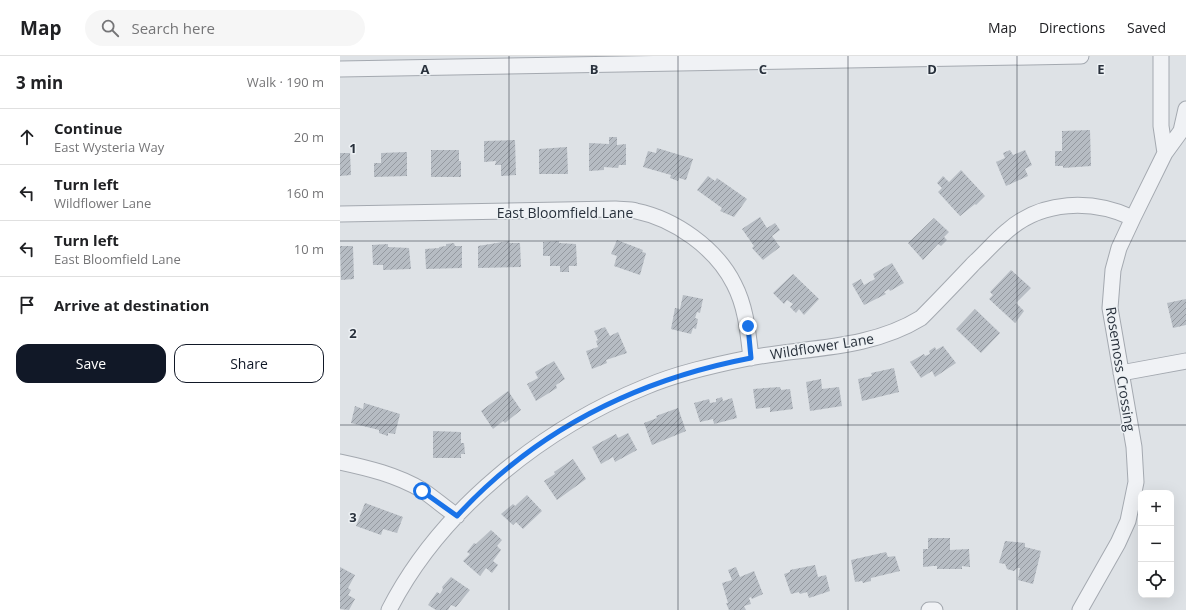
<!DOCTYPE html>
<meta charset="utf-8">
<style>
:root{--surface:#fff;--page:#f6f6f6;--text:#202124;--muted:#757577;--line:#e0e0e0;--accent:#111827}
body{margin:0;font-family:"Open Sans",sans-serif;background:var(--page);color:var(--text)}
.controls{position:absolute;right:12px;bottom:12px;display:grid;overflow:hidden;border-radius:8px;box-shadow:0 4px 16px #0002}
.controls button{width:36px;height:36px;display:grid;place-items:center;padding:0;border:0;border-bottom:1px solid var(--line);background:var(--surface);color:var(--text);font:20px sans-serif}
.stop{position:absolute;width:12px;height:12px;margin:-9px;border:3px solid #1a73e8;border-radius:50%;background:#fff}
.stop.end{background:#1a73e8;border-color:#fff;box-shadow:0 1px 4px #0008}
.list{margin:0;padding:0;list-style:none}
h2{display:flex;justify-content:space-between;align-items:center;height:52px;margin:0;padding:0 16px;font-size:17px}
h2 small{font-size:13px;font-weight:400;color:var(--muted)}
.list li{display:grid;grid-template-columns:26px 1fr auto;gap:12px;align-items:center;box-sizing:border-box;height:56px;padding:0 16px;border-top:1px solid var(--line)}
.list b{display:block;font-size:15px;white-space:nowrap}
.list p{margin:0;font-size:13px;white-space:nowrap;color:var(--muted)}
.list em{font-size:13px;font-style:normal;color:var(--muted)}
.actions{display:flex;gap:8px;padding:12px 16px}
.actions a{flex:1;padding:9px 0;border:1px solid var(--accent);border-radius:12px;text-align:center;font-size:14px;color:var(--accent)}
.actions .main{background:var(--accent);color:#fff}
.icon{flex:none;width:22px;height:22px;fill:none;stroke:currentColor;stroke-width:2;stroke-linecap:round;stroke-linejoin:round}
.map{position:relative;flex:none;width:846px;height:554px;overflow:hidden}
header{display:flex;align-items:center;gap:24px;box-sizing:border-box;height:56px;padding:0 20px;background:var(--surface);border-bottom:1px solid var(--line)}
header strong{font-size:19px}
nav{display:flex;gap:22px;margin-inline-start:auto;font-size:14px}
.search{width:280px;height:36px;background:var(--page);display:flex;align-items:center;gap:10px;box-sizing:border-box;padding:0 14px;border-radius:22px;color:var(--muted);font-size:15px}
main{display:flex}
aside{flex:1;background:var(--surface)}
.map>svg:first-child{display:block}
</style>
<header>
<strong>Map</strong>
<div class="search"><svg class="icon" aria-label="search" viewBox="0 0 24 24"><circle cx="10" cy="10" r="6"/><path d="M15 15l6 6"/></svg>Search here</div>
<nav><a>Map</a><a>Directions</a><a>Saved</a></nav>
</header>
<main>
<aside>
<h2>3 min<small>Walk · 190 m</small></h2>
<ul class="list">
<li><svg class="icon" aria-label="ahead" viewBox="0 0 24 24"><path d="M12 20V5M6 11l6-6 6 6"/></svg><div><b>Continue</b><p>East Wysteria Way</p></div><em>20 m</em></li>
<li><svg class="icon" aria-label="left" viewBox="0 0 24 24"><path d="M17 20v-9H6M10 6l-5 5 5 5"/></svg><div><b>Turn left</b><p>Wildflower Lane</p></div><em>160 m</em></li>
<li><svg class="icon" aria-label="left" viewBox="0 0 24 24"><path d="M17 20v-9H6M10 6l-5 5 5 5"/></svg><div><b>Turn left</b><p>East Bloomfield Lane</p></div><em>10 m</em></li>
<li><svg class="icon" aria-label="arrive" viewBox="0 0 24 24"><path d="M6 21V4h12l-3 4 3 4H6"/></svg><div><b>Arrive at destination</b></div></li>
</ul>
<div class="actions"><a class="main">Save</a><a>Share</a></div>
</aside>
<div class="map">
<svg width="846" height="554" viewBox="0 0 846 554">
<defs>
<pattern id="building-hatch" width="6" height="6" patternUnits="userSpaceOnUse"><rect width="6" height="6" fill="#b6bcc3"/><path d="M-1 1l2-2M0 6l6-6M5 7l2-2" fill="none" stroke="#9499a0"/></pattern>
</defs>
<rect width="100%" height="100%" fill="#dee2e6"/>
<path fill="url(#building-hatch)" d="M750,74L751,110L723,112V110H715V95H722V75Z
M269,81H277V89L286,88V109H279L278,112L264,111V114L249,115V87L269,88Z
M175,84L176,119L161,120V109H155L156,105L144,106V85Z
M227,91L228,118H199V93Z
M317,92L353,103L346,124L339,122L338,125L330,122L331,119L303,111L308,95L316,97Z
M91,94H119V105H121V121H91Z
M670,94L673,99L685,94L692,109L685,113L688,120L666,130L656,106L665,102L663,97Z
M67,96V120L34,121V107H41V97Z
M0,97H10L11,119L0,120Z
M621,114L645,140L636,149L635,148L620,160L598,136L602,132L597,127L603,120L609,126Z
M368,120L375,125L377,122L407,143L394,161L380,155L382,152L357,134Z
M420,161L427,172L435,167L440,174L432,180L440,191L423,204L412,192L414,190L402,173Z
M594,162L609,176L604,181L607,184L601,190L598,188L583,204L568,187Z
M277,184L303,194L302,196L306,197L300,219L274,210L277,200L271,198Z
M169,185V187H180L181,211L138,212V190Z
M219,185V187L236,188L237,210H229V216H220V210H210V200H203V186Z
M114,187L115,190H122V212L86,213L85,193L99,192V191L106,190V188Z
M48,188V191L69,192L71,213L43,214V209H33L32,189Z
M0,190H13L14,223L1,224Z
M552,207L564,227L550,235L549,233L544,236L546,238L524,249L512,228L521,223L524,229L535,223L533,218Z
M671,214L691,232L676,247L684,255L675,267L649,243L653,239L650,236Z
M453,218L479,243L464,259L459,253L456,257L450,251L453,248L447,244L444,248L433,237Z
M343,239L363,243L360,257L357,256L355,262L358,263L356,273L353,272L351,278L331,273L335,252L340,253Z
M846,243V269L833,272L827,247Z
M635,253L660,277L641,297L616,273Z
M265,271L270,280L278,276L287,297L266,304L267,307L252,313L246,295L258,291L256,285L258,284L254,275Z
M603,290L616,307L595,321L592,315L581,322L570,306L584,298L585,300L590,298L589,295L595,291L596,294Z
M214,305L225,323L216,329L217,332L196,345L187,328L198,322L195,316Z
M554,312L559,336L522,345L518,323L532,320L531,317Z
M481,323L482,333L499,331L502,350L470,355L466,326Z
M440,331L441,334L450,333L453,353L430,356V351L416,353L413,333Z
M168,335L181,354L165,367L163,365L153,373L141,355Z
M382,341L383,345L392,342L397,362L374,368L373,363L360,366L354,347L369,343L370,347L376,346V343Z
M24,347L60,358L55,378L48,377V380L39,377V374L11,367L15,350L23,353Z
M338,352L346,375L312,389L304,367L317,362L316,360Z
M93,375L121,376V387H124L125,398H121V402H93Z
M288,377L297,394L275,406L273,401L261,408L252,391L276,378L278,382Z
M233,403L246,423L217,444L204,425L215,418L214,416Z
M187,439L202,455L183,473L176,466L173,469L161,458L173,448L175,450Z
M25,447L63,461L57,477L43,473L41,479L16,470Z
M151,474L162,484L157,490L161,494L153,505L158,509L152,517L146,512L140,520L123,505L130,498L127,496L134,487L136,488Z
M588,482H610V494L629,493L630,511L622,510V513H597V510H593L583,511V493H588Z
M665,485L685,487V491L701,495L693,528L678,524L680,512H677L674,515L667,513L665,508L659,507Z
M546,496L548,501L555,500L560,515L531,522V525L523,527L522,525L515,526L511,504Z
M475,509L478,521L486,519L490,535L469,542L467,536L460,538L459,536L451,538L444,518L450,516V514Z
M0,511L15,519L8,532L11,534L8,539L15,543L9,554L0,553Z
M396,511L400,521L414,515L423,538L412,543L411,541L409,542L411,548L404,550L406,554H389L386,547H388L382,527L392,524L388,514Z
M111,521L130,534L116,551L111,549L108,554H96L88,549L97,536L100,538L103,533L102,531Z"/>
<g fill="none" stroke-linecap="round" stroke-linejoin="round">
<defs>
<path id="minor" d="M821,0V70L825,97
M0,13L741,0
M0,158L275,153C282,154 289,153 296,155C335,163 376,192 394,228C406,251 408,276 411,302
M781,317L846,305
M0,406C28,412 57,419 82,434C94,442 105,452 117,460
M49,554C100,454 202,373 305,331C338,317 374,309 409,302C467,291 529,294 581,262C599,244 616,226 634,207C645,197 655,185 667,175C702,144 752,143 793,162
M589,554H595
M740,554L778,487L788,465L796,426L794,391L770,252L773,214L779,192L793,162L825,97L841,75L846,53"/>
</defs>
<use href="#minor" stroke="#a4a9b0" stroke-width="17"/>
<use href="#minor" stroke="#f0f2f5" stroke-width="15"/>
</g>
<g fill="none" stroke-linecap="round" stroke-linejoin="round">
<path stroke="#1a73e8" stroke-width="5" d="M82,435L117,460C197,373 296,324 411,302L408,270"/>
</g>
<path fill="none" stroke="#29313c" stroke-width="1" stroke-opacity="0.55" d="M169,0V554M338,0V554M508,0V554M677,0V554M0,185H846M0,369H846"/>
<g text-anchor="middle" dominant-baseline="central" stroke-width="3" stroke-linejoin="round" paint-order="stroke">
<g font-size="14" fill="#29313c" stroke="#edf1f4">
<text x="225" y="156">East Bloomfield Lane</text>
<text transform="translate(482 290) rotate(-9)">Wildflower Lane</text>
<text transform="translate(781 313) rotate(81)">Rosemoss Crossing</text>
</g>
</g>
<g font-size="13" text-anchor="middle" font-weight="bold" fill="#29313c" stroke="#edf1f4" stroke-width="3" stroke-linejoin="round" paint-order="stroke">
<text x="85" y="18">A</text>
<text x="254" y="18">B</text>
<text x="423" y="18">C</text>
<text x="592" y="18">D</text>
<text x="761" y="18">E</text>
<text x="13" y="97">1</text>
<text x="13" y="282">2</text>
<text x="13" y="466">3</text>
</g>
</svg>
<div class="controls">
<button>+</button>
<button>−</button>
<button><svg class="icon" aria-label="locate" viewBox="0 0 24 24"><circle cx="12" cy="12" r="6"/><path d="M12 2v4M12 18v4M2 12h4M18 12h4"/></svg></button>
</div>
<div class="stop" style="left:82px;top:435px"></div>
<div class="stop end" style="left:408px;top:270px"></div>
</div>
</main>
